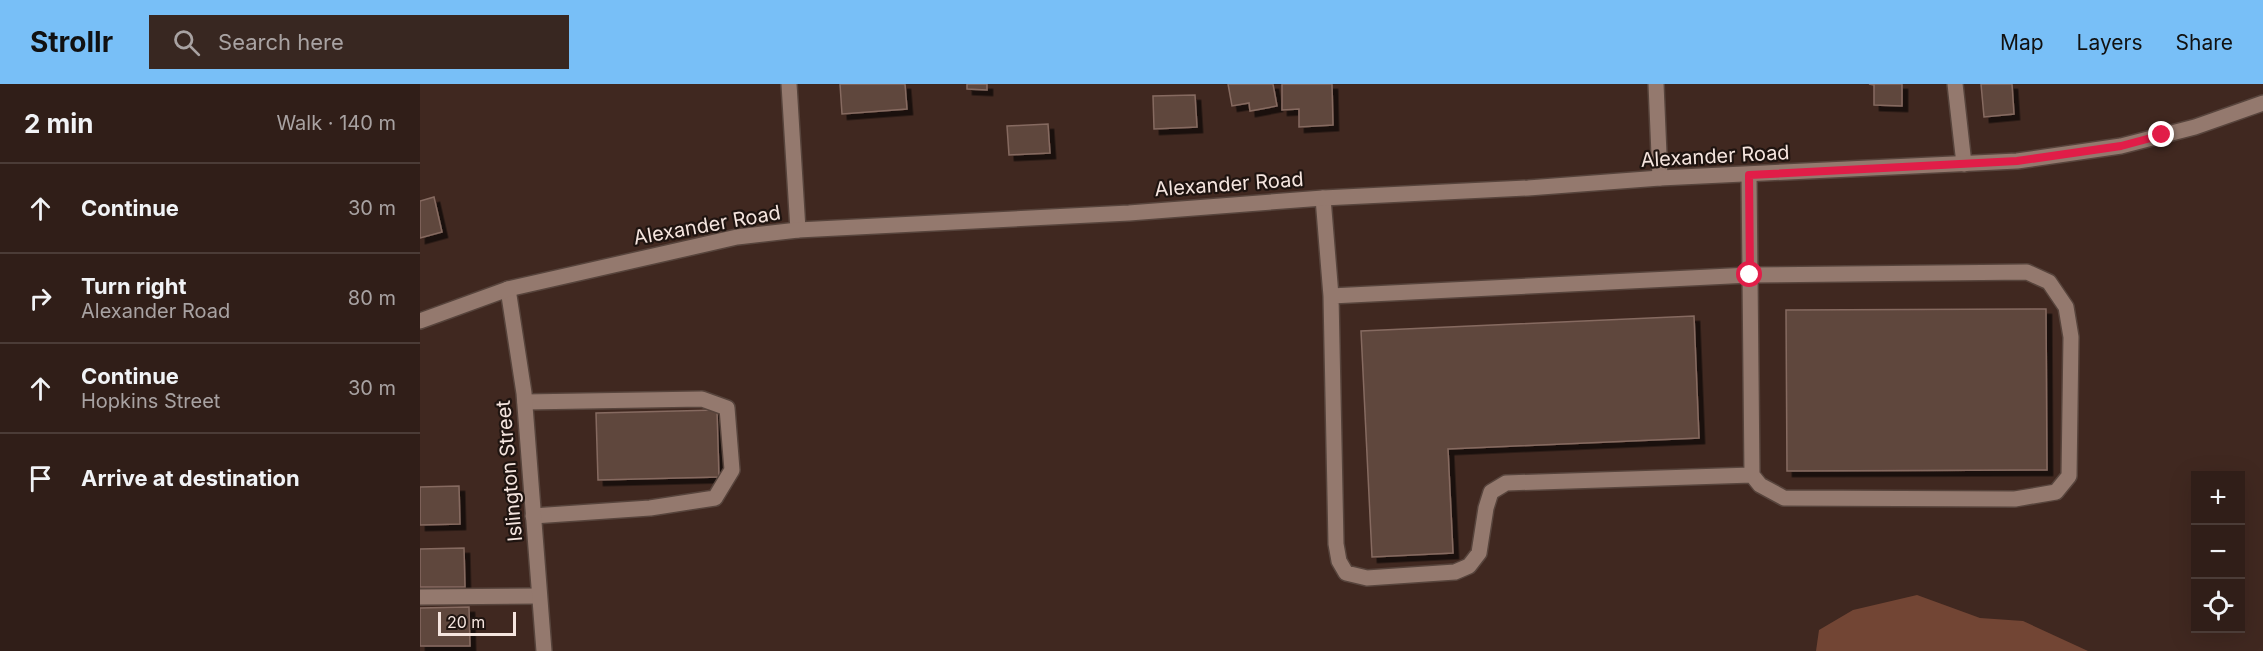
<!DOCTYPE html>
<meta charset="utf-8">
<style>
:root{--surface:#301e18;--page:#382721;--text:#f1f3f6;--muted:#a8a2a2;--line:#4b3c37;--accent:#78bff7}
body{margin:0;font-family:Inter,sans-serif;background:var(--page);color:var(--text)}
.controls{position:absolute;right:18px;bottom:18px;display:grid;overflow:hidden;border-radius:0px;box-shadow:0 6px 24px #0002}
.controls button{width:54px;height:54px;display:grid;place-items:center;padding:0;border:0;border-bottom:2px solid var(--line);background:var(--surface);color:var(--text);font:30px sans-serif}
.scale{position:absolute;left:18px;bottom:15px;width:78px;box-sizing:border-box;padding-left:6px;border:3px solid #f5e5df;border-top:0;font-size:16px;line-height:21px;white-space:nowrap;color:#f5e5df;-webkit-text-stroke:4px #1f1410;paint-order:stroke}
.stop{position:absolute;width:18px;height:18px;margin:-14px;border:4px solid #e11d48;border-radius:50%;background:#fff}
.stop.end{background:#e11d48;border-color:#fff;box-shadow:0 2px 6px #0008}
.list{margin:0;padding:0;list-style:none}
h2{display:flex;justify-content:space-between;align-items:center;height:78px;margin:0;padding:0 24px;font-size:26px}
h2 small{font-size:20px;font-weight:400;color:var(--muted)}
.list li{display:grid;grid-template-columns:39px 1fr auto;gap:18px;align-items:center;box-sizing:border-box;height:90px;padding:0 24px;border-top:2px solid var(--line)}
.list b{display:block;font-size:22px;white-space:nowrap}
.list p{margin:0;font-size:20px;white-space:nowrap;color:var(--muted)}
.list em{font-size:20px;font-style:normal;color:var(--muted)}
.icon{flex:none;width:33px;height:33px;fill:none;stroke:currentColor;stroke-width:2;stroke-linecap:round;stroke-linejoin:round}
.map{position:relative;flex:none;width:1843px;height:567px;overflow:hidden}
header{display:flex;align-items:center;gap:36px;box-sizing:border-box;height:84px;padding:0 30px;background:var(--accent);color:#111}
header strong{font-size:28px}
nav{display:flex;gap:33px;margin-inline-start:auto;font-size:21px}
.search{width:420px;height:54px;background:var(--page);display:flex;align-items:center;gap:15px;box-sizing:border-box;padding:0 21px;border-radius:0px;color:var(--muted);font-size:22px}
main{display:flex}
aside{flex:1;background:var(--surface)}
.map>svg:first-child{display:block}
</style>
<header>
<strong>Strollr</strong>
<div class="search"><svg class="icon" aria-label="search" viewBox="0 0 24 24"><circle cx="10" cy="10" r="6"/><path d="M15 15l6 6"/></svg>Search here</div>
<nav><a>Map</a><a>Layers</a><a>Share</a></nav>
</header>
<main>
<aside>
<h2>2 min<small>Walk · 140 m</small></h2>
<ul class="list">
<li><svg class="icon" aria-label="ahead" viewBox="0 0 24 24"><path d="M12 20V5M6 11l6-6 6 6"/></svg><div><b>Continue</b></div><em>30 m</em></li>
<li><svg class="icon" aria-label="right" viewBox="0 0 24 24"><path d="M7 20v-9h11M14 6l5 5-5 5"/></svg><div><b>Turn right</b><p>Alexander Road</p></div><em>80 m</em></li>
<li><svg class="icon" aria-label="ahead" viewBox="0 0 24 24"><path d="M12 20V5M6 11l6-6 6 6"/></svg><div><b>Continue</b><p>Hopkins Street</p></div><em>30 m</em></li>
<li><svg class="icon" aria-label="arrive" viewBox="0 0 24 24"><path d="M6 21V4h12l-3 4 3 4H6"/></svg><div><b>Arrive at destination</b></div></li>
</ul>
</aside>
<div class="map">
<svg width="1843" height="567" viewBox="0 0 1843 567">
<defs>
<filter id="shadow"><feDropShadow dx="5.5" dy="5.5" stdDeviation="0" flood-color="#0009"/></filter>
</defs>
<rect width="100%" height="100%" fill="#402820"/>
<path fill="#724534" d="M1497,511L1560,534L1603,537L1668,567H1396L1399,546L1433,526Z"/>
<path fill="#5f463d" stroke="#866b61" stroke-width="1.5" filter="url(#shadow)" d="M420,0H485L487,25L422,30Z
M547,0H567V6L547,5Z
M808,0H853L857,22L830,27L829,19L812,22Z
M862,0H912L913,41L879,43V25L862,26Z
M1449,0H1482V22L1454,21V1Z
M1561,0H1592L1594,30L1564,33Z
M775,11L777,43L734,45L733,12Z
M628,40L630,69L589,71L587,42Z
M14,113L22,148L0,154V117Z
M1626,225L1627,386L1367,387L1366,226Z
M1274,232L1279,354L1028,365L1033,469L952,473L941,247Z
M297,326L299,393L178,396L176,329Z
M39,402L40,440L0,441V403Z
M44,464L45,503H0V465Z
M49,523L50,562H0V524Z"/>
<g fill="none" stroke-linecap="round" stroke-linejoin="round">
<defs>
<path id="service" d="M903,114L911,212L1330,191L1329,91
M911,212L916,460L919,477L926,489L947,494L1035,488L1049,482L1059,469L1066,424L1071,408L1086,399L1332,391L1330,191L1607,188L1629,198L1646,223L1651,253L1649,392L1636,408L1595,415L1364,414L1340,401L1332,391
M105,318L282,315L307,324L312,386L295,414L230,424L113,432
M0,513L119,512"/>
<path id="minor" d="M369,0L378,146
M1236,0L1240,94
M1535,0L1544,80
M88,205L104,309L124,567"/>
<path id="tertiary" d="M0,237L88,205L317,153L378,146L709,129L903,114L1108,104L1240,94L1597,77L1701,62L1775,43L1843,19"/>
</defs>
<use href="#service" stroke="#57443c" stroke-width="18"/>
<use href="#minor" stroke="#57443c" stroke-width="18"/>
<use href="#tertiary" stroke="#57443c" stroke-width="18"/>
<use href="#service" stroke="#94796e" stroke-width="15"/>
<use href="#minor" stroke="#94796e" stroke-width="15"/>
<use href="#tertiary" stroke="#94796e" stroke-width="15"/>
</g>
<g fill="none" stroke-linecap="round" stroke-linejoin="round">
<path stroke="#e11d48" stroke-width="8" d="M1330,191L1329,91L1597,77L1701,62L1742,51"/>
</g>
<g text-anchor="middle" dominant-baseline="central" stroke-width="4.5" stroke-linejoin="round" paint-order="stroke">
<g font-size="20" fill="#f5e5df" stroke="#1f1410">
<text transform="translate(1295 72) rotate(-3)">Alexander Road</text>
<text transform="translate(809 100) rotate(-4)">Alexander Road</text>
<text transform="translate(287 141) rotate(-10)">Alexander Road</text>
<text transform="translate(89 387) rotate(-95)">Islington Street</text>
</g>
</g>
</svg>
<div class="controls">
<button>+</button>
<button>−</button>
<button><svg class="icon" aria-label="locate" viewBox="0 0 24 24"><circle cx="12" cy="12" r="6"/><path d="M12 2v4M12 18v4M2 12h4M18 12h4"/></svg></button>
</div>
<div class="scale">20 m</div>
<div class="stop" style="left:1330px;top:191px"></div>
<div class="stop end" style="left:1742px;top:51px"></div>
</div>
</main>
